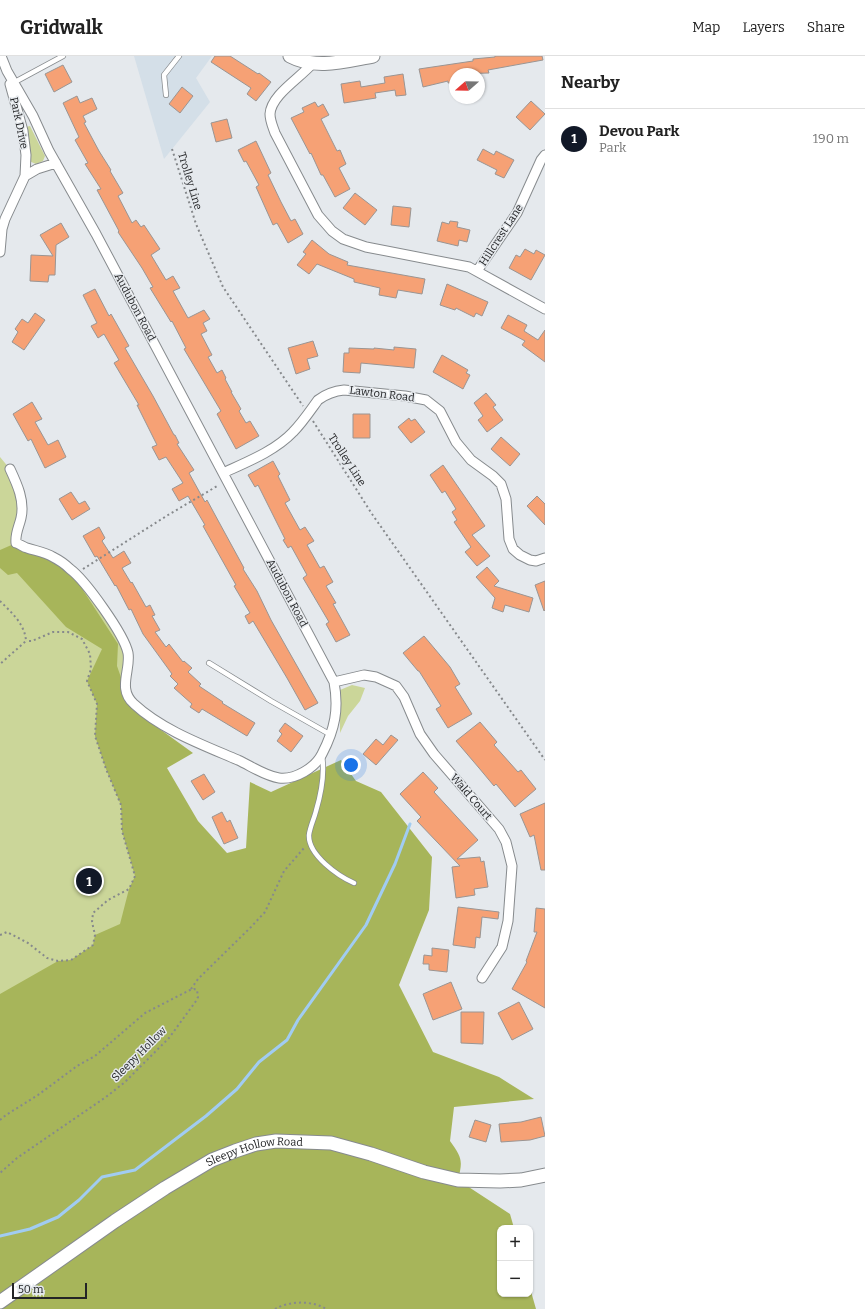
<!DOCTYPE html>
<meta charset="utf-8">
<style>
:root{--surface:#fff;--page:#f6f6f6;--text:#222;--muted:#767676;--line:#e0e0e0;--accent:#111827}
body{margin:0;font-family:Bitter,serif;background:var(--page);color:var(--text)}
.controls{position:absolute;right:12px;bottom:12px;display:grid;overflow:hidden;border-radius:8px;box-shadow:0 1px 3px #0004}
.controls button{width:36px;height:36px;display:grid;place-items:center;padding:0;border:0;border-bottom:1px solid var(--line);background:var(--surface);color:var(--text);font:20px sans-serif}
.compass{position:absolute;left:449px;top:12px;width:36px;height:36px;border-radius:50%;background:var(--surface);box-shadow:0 1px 3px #0004;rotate:250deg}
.scale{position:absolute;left:12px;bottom:10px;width:75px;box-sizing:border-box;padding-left:4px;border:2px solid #232426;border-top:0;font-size:11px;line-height:14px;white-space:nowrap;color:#232426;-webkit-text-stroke:3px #e5e9ed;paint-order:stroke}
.you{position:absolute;left:351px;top:709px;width:14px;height:14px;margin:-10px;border:3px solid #fff;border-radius:50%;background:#1a73e8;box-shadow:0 0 0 6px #1a73e833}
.badge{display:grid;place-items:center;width:26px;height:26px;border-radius:50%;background:var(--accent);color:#fff;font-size:13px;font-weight:700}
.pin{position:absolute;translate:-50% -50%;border:2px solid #fff;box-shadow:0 1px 4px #0006}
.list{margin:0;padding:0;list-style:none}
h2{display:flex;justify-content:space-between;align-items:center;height:52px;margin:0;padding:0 16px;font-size:17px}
h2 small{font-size:13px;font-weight:400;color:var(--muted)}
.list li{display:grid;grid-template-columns:26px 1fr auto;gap:12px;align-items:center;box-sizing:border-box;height:60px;padding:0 16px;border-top:1px solid var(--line)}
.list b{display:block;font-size:15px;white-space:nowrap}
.list p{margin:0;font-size:13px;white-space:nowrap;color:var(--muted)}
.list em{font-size:13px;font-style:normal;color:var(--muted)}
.map{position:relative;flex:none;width:545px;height:1253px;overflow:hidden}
header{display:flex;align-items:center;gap:24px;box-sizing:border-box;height:56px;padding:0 20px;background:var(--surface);border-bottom:1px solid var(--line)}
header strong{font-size:19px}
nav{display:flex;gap:22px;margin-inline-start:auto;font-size:14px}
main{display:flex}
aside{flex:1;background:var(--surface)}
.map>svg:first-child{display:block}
</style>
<header>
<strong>Gridwalk</strong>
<nav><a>Map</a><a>Layers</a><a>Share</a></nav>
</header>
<main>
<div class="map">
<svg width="545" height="1253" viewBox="0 0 545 1253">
<rect width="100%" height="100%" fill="#e5e9ed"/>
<path fill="#d4dfe8" d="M134,0H212L196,22L210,46L164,103Z"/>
<path fill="#cbd699" d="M30,70L45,100L43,105L36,108L29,105L26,71Z
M0,401L10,413L21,444L16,487L91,536L128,597L125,630L226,998L0,1246Z
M352,629L365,632L360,645L348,660L340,677V634Z"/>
<path fill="#a7b55a" d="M16,487L68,511L118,588L117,610L132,653L193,697L167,712L198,765L227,797L246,792L250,726L271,736L341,704L356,725L381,736L432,801L429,854L399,929L433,996L499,1021L534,1043L454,1051L450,1085C462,1102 463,1104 458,1124L510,1158L514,1172H500V1238H530V1232L536,1253H0V938L58,905L71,904L93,889L95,879L120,868L129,833L135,820L122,775L121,749L106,713L95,680L97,648L87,625L102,593L66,571L17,517L8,519L0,512V494Z"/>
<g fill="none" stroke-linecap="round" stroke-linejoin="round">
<path stroke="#a1ccf2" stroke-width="3" d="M0,1180L30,1173L58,1161L79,1144L102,1121L135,1114L206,1060L237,1033L259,1006L287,984L298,964L366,869L395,808L410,768"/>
</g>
<path fill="#f6a175" stroke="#9a9593" d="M215,0H230L258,18L259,17L271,26L256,45L247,38L251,32L211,6Z
M495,0H542L543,4L488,14L489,17L455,18V26L448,27V25L423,31L419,13L473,5V3L495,1Z
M63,9L72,26L54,36L45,18Z
M403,18L406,39L396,40L395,34L375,37L376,42L344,47L341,28L360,25L361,31L385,27L384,21Z
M182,31L193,40L180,57L169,48Z
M77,40L80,47L92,42L97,53L83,60L86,66L84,67L99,95L111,114L110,115L123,137L118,140L132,167L136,164L141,171L144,169L160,193L151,199L166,224L173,220L180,232L173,235L188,262L204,254L210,263L203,267L207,275L201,278L212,299L208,301L217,317L222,314L226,322L225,323L232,336H231L241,353L239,355L246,367L250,365L259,380L236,393L217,358L221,355L184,293L186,292L172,265L171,266L150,232L153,231L142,212L118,176L119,175L97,134L101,133L85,108L88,107L75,84L79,81L63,47Z
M531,45L545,58L530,74L516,61Z
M315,46L318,51L323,48L329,59L321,63L337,95L340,94L346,108L339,112L350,133L335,141L323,119H321L311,97L310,98L291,62L304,56L302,52Z
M227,63L232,82L216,86L211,67Z
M256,85L271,117L268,119L281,146L291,165L295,163L303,178L288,187L277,167L273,169L256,131L259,129L246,105L244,106L238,94Z
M483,93L494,99L496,95L514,104L504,122L495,118L497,114L477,104Z
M355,137L377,154L365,169L343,152Z
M393,150L411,152L409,171L391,169Z
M450,165L458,166L457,171L470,174L467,186L459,184L458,190L437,185L442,166L449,168Z
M61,167L69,181L56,189L55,219H49L48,226L30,225L31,199L53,200L40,179Z
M312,184L329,198L348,206L347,209L425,223L422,238L398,234L396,242L379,239L380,232L354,226V223L317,208L309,218L297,209L306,198L303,196Z
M525,193L534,198L536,194L545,199L531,224L509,212L516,199L520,201Z
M447,228L488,246L482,260L476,257L474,261L456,252L455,254L440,249Z
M95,233L109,260L111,258L129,290L125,292L153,340L174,379H175L179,387L177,388L194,414L189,417L205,446L207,444L214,457L244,512L243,513L257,535L271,564L318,647L305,654L287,622L253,565L249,568L245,560L250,557L234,530L236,529L203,470L205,469L188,440L179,445L172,433L183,427L166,401L159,404L152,391L157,389L137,349H139L114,307L119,304L104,278L98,282L91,270L97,267L83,239Z
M35,257L45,264L24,294L12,286L18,276L15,273L22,263L28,267Z
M508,259L527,269L524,275L538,284L545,274V306L522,289L525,285L501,272Z
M313,285L318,300L307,303L310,313L296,318L288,292Z
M394,291L416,293L414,312L361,307L360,317L343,316L344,297H349V292L374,293V292L394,294Z
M442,299L468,314L466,317L470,319L463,333L433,316Z
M486,337L496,349L493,351L503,364L487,376L478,364L483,360L474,347Z
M32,346L42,363L35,366L48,389L58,384L66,401L45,412L31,383L28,385L13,358Z
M353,358H370V382H353Z
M409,362L411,365L415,363L425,376L411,387L398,371Z
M501,381L520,398L510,410L491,393Z
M273,405L280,418L278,420L290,444L285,447L300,474L305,471L314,485L307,489L320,512L324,510L333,526L326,530L336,547L333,548L350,579L336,586L326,568L329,566L303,522L307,519L291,490L288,492L283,484L285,483L258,429L255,431L248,419Z
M443,409L485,470L472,479L490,500L477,510L465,496L471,491L454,466L457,464L452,456L456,453L445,435L442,437L430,419Z
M71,436L79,448L85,445L90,453L72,464L59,443Z
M537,440L545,448V469L527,450Z
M99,471L105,482L102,485L113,502L124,495L131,507L122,512L131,527L132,526L146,551L150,549L155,559L152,560L160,574L155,576L166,591L169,588L183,606L184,605L192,612L188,616L201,628L199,630L223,646L222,647L255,667L247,680L202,653L199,657L190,651L192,648L174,632L178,628L170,620L172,618L143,578L131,553L129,554L116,529L115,530L97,500L95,501L83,480Z
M487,511L499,525L494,530L533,542L529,556L505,549L503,556L492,552L495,542L476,521Z
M545,525V554L544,555L535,529Z
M424,580L450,611L460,628L455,631L472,658L448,672L436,653L441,650L419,615H418L403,597Z
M480,666L497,686L494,689L518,716L521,714L536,733L515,751L496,728L494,730L479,712L456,685Z
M285,667L303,680L291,696L277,685L282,678L279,675Z
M391,679L398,684L376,709L363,698L376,683L383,689Z
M423,716L438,732L434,736L478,784L457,803L480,801L481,806L484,805L488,831L474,833L475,839L456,842L452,811L460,810L417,765L421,761L400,738Z
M204,718L215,736L203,744L191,725Z
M545,747V814H541L534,779L530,781L520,758Z
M222,756L227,766L230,764L238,782L224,788L212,761Z
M458,851L499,856L498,863L482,861L480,882L476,881L475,892L453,889Z
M536,852L545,853V952L512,933L527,906L526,905L537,876H534Z
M432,892L449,894L447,916L429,914V908H423L424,899L432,900Z
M451,926L462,953L433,964L423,938Z
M519,946L533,973L512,984L498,957Z
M461,956H484L483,988L461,987Z
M541,1061L545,1080L530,1084L501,1086L499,1068L521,1066Z
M475,1064L491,1069L486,1086L469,1081Z"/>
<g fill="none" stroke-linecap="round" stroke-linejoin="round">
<defs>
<path id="lane" d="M13,27L63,0
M166,39L164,19L179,0
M209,607L271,645L331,679
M322,700C325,718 321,738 316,755C314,763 310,771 309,779C308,799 338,820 354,827"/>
<path id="street" d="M1,0L7,15L33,60L49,95L96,178L334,626C339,653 335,673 322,698C315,712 295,724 279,722C265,720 251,710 238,704C203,689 162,674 134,648C117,633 131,614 128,597C124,578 85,524 70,513C65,508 59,504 53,501C45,496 36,495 27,492C23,491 20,488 16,487C15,477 19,471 21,462C25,445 17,428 10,413
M312,8C300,22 271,39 270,58C270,65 273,71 275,77L318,159L332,175L343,183L366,191L469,211L545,253
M25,120L37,113L56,107
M0,196L2,173L5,163L25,120L26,99L23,75L10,28
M477,215L517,157L541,104L545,99
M223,417C247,406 275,395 293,376C302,367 310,355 318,344C326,338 334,335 344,334L405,340L426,344L440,355L456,386L471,404L493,420L501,428L506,443L509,483L513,493L520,499L530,504L536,505L545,502
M334,626L364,619L376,621L396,630L404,641L420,678L434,698L499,773L506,786L512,810L508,865L502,891L482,922"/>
<g id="secondary">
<path d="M290,0C316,14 345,5 373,0"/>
<path id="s1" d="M0,1246L115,1165L165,1132L212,1104L235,1095L256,1088L276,1085L331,1087L371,1098L424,1116L458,1124L500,1125L521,1124L545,1119"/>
</g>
</defs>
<use href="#lane" stroke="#878b8e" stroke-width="6"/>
<use href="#street" stroke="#878b8e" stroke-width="11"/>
<use href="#secondary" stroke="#878b8e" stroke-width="15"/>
<path stroke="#86898c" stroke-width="2" stroke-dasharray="2 3" stroke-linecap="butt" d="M172,93L196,168L223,231L303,350
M313,365L372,458L545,704
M83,513L168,459L219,429
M0,545C11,556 25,568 26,585L0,608
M0,879L7,876L28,887L47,902L58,905L71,904L93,889L95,879L92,866L93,857L108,844L129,833L135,820L122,775L121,749L106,713L95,680L97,648L87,625L91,613L90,598L82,583L68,576H53L32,585H26
M191,933L198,923L251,871L265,856L284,815L304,792
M0,1064L6,1059L38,1039L77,1010L95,1000L145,957L190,934L194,933L197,934L198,941L196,945L169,982L125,1026L106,1041L17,1102L0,1117
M275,1253C289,1245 312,1244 326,1253"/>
<use href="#lane" stroke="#fff" stroke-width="4.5"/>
<use href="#street" stroke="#fff" stroke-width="9"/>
<use href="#secondary" stroke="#fff" stroke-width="13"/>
</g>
<g text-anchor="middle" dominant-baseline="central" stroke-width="3" stroke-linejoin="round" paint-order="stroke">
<g font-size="11" fill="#232426" stroke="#e5e9ed">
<text transform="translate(19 67) rotate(78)">Park Drive</text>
<text transform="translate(190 125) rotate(73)">Trolley Line</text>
<text transform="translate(501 179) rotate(-57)">Hillcrest Lane</text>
<text transform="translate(135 251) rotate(62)">Audubon Road</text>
<text transform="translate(382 338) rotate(7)">Lawton Road</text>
<text transform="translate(347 404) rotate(57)">Trolley Line</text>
<text transform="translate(287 537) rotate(62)">Audubon Road</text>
<text transform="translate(471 741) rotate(49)">Wald Court</text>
<text transform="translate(139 998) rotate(-45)">Sleepy Hollow</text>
<text stroke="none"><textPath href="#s1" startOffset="299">Sleepy Hollow Road</textPath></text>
</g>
</g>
</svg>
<div class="controls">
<button>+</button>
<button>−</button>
</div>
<svg class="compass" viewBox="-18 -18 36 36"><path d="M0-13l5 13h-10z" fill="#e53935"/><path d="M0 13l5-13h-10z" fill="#767676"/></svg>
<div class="scale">50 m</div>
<div class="you"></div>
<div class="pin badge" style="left:89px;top:825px">1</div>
</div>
<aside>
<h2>Nearby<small></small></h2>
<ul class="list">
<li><span class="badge">1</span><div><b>Devou Park</b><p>Park</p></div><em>190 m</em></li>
</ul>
</aside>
</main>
